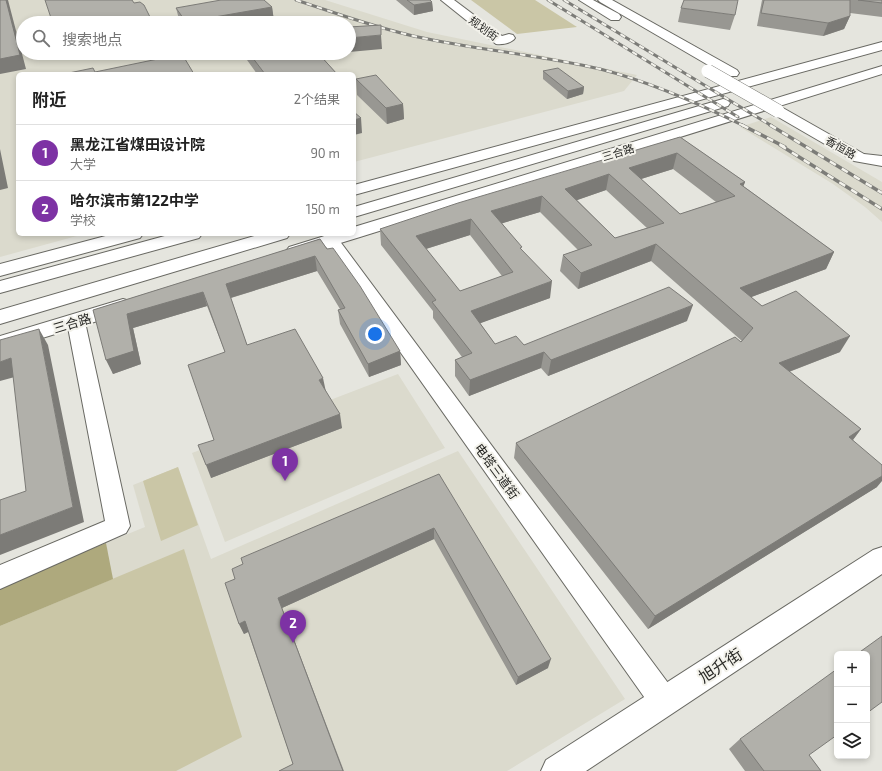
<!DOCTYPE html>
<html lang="zh">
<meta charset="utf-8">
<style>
:root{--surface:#fff;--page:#f6f6f6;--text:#222;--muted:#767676;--line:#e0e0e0;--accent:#7d32a4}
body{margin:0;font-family:"Exo 2","Noto Sans SC",sans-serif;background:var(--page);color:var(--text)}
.controls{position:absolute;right:12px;bottom:12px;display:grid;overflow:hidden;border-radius:6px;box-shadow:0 2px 6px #0003}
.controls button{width:36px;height:36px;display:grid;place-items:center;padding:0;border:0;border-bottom:1px solid var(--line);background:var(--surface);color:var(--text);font:20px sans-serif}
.you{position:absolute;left:375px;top:334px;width:14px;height:14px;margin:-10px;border:3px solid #fff;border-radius:50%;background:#1a73e8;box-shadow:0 0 0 6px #1a73e833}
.badge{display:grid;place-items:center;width:26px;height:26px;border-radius:50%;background:var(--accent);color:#fff;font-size:13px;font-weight:700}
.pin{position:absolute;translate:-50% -33px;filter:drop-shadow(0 1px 2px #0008)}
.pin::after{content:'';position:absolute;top:21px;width:14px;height:12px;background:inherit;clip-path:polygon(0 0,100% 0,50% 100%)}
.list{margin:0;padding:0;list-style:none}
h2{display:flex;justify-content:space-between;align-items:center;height:52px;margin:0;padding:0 16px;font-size:17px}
h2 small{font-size:13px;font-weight:400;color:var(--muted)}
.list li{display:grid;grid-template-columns:26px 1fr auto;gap:12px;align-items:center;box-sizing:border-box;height:56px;padding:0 16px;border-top:1px solid var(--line)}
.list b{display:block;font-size:15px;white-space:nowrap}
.list p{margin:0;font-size:13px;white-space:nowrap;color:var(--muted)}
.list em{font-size:13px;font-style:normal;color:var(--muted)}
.icon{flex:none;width:22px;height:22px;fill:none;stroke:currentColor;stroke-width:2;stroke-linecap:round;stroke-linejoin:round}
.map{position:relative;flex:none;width:882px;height:771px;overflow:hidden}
.search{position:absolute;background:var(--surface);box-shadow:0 2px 6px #0003;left:16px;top:16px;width:340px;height:44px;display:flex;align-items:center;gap:10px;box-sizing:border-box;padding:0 14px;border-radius:22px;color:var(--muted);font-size:15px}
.panel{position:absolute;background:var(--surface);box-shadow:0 2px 6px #0003;left:16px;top:72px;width:340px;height:164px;border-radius:6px}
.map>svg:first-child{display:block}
</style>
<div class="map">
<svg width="882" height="771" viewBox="0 0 882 771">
<rect width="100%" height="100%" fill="#e5e5de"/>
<path fill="#dbdacd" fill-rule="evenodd" d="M0,0H325L427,32L637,75L624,91L354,162V74H18V234H84L0,257ZM23,23H349V53H23Z
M771,117L882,182V222L865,207L833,184L740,127Z
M398,374L445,448L225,542L192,453Z
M458,451L625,699L507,771H0V586L145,527L133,485L178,467L211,559Z"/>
<path fill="#cac6a6" d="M471,0H535L577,27L517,34Z
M178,467L198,525L161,541L143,481Z
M184,549L242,737L176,771H0V626Z"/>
<path fill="#aea97d" d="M106,543L113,579L0,626V586Z"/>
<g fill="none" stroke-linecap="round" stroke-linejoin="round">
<defs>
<path id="minor" d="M330,235L336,236L674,691L678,701L674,711L664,715L654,711L324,244L322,240L324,236Z
M76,316L83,317L85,322L130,526L126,533L0,589V565L105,521L67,322L69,317Z"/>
<path id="major" d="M441,0H454L502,36L509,34L513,35L515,38C512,43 502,45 496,44Z
M579,0H593L619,14L621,17L619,20H611Z
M598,0H612L737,70L739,73L737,76H727L600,2Z
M778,107L783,108L864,154L882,156V166L854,161L773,114L771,111L773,108Z
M882,547V574L586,771H541L546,760L873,550Z"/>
<path id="highway" d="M882,42V50L354,195V185Z
M882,66V74L360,237L295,257L289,255L286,251L289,247L331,234H354V227Z
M723,99L728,100L730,103L728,106L354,217V207Z
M113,234H143L140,238L0,276V264Z
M172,234H202L199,238L0,293V281Z
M261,234H290L287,238L0,324V310Z
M123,299L130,301L133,306L130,311L0,351V336Z"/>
</defs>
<use href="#minor" stroke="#696963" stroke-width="2"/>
<use href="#major" stroke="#696963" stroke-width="2"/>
<use href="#highway" stroke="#696963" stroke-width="2"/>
<use href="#minor" fill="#fff" fill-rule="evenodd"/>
<use href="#major" fill="#fff" fill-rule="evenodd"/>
<use href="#highway" fill="#fff" fill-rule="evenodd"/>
<defs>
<path id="rail-far1" d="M296,0C336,13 376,28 418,37C478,50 540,55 600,69C651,82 698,103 744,126
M548,0L738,117
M564,0L772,126"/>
<path id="rail" d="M742,125L785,147
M770,125L882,193
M780,145L882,209"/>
</defs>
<use href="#rail-far1" stroke="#7c7c78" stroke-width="3"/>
<use href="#rail" stroke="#7c7c78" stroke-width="3.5"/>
<use href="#rail-far1" stroke="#f3f2eb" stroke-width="2" stroke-dasharray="5.5" stroke-linecap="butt"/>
<use href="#rail" stroke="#f3f2eb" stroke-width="2.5" stroke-dasharray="7" stroke-linecap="butt"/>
<defs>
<path id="major-bridge" d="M708,71L778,111"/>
</defs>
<use href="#major-bridge" stroke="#696963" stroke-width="14" stroke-linecap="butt"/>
<use href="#major-bridge" stroke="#fff" stroke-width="13"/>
</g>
<path fill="#989792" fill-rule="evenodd" d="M396,0H430L432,2L433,11L414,15Z
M762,0H882V17L850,13V16L844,29L823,36L757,26Z
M272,7L274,21L265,23H180L176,8Z
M681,8L735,15L730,30L678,22Z
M242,53H338L320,55L337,74H257Z
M543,71L584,87L583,94L567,99L543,79Z
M356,79L403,104L404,119L387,124L357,95Z
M680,137L745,182L743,186L834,252L826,269L751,297L762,306L840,352L789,372L861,429L853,440L877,487L648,629L514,458L516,443L741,342L742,341L651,261L578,289L560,271L563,255L578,250L540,212L502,223L522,250L550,298L480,323L495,344L524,345L687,321L548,376L541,368L469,396L455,376V360L462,357L433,318V311L381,245L380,229ZM673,169L716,202L680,214L641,179ZM606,190L647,228L615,238L577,200ZM470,235L502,276L460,291L426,249Z
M320,239L400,351L401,365L369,377L340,324L338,310L340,309L317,271L231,298L247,345L326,391L342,428L211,478L214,440L225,352L207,306L133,328L141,364L113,374L93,310Z
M439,474L548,668L516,685L434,539L282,608L344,771H279L293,764L248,632L244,634L239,624L235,579Z
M740,739L809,755L821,771H745L729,749Z"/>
<path fill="#7c7b77" d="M6,0H8L26,69L0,74V59Z
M432,2L433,11L414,15V5Z
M272,7L274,21L265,23H186V22Z
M850,16L844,29L823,36L828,23Z
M151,19L152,23H131Z
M381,35L382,49L349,52V38Z
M310,53H338L310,56Z
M584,87L583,94L567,99L568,91Z
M403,104L404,119L387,124L386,108Z
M361,118L362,133L354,135V120Z
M0,149L8,188L0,190Z
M677,153L673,169L625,184L629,168Z
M609,174L606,190L563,205L565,189Z
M745,182L739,198L740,184Z
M542,196L540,212L490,227L491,211Z
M471,219L470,235L416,252V236Z
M656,244L651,261L578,289L581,273Z
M834,252L826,269L733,304L740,288Z
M315,256L317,271L230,298L226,284Z
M552,281L550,298L470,327L471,311Z
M203,292L207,306L133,328L141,364L113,374L106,360L127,314Z
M693,305L687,321L548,376L551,360Z
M39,329L48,345L84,522L0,555V535L73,507Z
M850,336L840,352L770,379L779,363Z
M400,351L401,365L369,377L368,364Z
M544,352L541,368L469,396L470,380Z
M11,358L22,375L0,381V362Z
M323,378L326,392L319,380Z
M340,414L342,428L211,478L206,465Z
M861,429L849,445V437Z
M882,476V481L877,487L648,629L655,616Z
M434,528V539L282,608L343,771L278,598Z
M245,621L250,631L244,634L239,624Z
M551,659L548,668L516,685L518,677Z"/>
<path fill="#b1b0aa" stroke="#7c7b77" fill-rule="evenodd" d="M0,0H6L20,55L0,59Z
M45,0H132L134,3L140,2L144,5L151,19L131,23H38L37,20L51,18Z
M221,0H264L272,7L186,22L176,8Z
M407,0H430L432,2L414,5Z
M684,0H738L735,15L681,8Z
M764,0H850V16L828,23L761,13Z
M858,0H882V3Z
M381,25V35L349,38V27Z
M249,53H318L337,74H265Z
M182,54L194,74H64L93,68L95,72Z
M558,68L584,87L568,91L543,71Z
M376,75L403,104L386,108L356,79Z
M354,112L361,118L354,120Z
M680,137L745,182L740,184L834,252L740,288L762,306L796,291L850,336L779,363L861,429L849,437L882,465V476L655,616L516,443L735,337L741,342L753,328L656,244L581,273L563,255L592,245L542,196L491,211L522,247L520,248L552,281L471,311L495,344L516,336L524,345L669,287L693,305L551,360L544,352L470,380L455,360L472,353L432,302L436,300L380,229L458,203ZM677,153L735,196L680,214L629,168ZM609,174L664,223L615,238L565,189ZM471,219L513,272L460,291L416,236Z
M320,239L327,249L333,248L360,286L400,351L368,364L338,310L345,308L315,256L226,284L247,345L295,329L323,378L319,380L340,414L206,465L198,445L214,440L188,365L225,352L203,292L127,314L134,351L106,360L93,310Z
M39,329L73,507L0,535V500L26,491L11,358L0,362V340Z
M439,474L551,659L518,677L434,528L278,598L343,771H279L293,764L245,621L239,624L225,583L235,579L232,569L243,564L241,558Z
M882,636V702L867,713V654H857Z
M837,669V735L809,755L821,771H764L740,739Z"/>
<g text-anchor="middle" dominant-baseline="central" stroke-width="4" stroke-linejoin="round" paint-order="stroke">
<g font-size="11" fill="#292926" stroke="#f3f2eb">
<text transform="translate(484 28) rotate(36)">规划街</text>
<text transform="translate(841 147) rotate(30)">香恒路</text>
<text transform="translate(618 152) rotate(-17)">三合路</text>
</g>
<g font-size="13" fill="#292926" stroke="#f3f2eb">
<text transform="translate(72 323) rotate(-17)">三合路</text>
<text transform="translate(497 471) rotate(54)">电塔三道街</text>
</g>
<g font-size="16" fill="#292926" stroke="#f3f2eb">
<text transform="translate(720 665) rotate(-33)">旭升街</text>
</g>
</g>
</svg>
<div class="controls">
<button>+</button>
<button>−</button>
<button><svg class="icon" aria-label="layers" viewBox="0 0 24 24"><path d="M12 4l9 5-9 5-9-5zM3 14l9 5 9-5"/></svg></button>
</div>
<div class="you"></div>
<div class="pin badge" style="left:285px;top:481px">1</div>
<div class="pin badge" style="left:293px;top:643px">2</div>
<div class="search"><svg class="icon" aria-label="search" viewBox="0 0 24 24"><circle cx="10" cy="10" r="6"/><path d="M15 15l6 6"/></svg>搜索地点</div>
<section class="panel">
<h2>附近<small>2个结果</small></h2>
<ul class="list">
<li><span class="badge">1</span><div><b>黑龙江省煤田设计院</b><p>大学</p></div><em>90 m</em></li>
<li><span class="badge">2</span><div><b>哈尔滨市第122中学</b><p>学校</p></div><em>150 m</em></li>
</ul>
</section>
</div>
